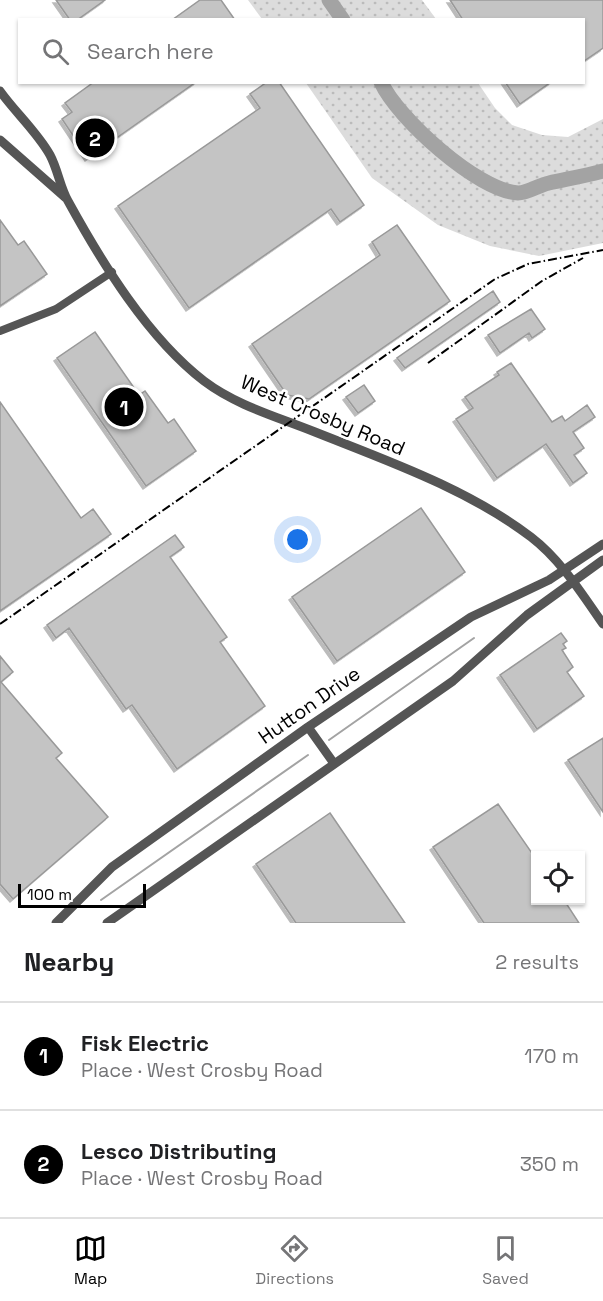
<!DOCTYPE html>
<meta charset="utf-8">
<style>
:root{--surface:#fff;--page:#f2f2f2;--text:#202124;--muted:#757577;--line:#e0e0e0;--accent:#000}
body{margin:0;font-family:"Space Grotesk",sans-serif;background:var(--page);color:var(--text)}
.controls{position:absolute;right:18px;bottom:18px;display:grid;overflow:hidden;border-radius:0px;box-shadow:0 2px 4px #0004}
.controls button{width:54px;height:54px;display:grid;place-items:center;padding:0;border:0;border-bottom:2px solid var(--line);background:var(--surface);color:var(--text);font:30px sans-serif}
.scale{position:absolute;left:18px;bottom:15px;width:128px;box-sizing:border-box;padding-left:6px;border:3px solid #000;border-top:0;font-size:16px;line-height:21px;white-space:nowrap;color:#000;-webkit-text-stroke:4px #fff;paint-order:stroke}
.you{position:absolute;left:298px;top:540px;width:21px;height:21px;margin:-15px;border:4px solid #fff;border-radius:50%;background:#1a73e8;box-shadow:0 0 0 9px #1a73e833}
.badge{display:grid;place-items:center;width:39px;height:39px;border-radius:50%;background:var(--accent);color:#fff;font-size:20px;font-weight:700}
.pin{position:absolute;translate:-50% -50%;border:3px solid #fff;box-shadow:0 2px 6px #0006}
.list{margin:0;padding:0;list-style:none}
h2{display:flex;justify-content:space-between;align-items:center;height:78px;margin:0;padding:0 24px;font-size:26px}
h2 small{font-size:20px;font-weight:400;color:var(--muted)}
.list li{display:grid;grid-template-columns:39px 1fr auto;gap:18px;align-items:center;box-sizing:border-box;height:108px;padding:0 24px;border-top:2px solid var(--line)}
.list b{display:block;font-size:22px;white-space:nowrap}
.list p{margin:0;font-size:20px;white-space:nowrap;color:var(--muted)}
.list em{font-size:20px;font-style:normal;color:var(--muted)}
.icon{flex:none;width:33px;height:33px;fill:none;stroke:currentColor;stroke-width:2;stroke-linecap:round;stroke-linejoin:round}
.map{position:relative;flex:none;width:603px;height:923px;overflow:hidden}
.search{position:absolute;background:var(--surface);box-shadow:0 2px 4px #0004;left:18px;right:18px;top:18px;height:66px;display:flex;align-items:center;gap:15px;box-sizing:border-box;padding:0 21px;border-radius:0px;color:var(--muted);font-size:22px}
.sheet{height:294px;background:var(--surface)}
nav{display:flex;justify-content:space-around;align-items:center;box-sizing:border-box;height:84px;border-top:2px solid var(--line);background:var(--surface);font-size:16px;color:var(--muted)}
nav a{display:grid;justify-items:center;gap:3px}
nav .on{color:var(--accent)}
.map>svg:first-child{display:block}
</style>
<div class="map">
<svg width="603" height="923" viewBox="0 0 603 923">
<defs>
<pattern id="grass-dots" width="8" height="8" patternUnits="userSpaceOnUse" patternTransform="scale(1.5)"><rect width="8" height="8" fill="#dcdcdc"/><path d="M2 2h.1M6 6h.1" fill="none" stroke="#bbb" stroke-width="1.8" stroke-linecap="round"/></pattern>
<filter id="shadow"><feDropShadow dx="-3" dy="3" stdDeviation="0" flood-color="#0004"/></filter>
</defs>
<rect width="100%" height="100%" fill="#fff"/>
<path fill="url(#grass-dots)" d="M248,0H422L436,19H262Z
M306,83H478L495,108L512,125L542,135L568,137L603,119V243L539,256L490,246L438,225L372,178Z"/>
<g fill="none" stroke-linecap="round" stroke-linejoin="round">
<path stroke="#a3a3a3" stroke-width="2" d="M329,740L474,638
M101,900L308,755"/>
<path stroke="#a3a3a3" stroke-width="15" d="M329,0L343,20
M381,82C397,118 478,191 518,193C528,193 539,185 549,183C567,179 585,176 603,171"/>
</g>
<path fill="#c4c4c4" stroke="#999" stroke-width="1.5" filter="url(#shadow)" d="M56,0H105L77,20H70Z
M200,0H221L235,20H172Z
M450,0H603V48L584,61V20H463Z
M94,82H196L88,158L62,119L72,112L65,103Z
M267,82H279L364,205L340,222L331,209L189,308L118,206L260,108L250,94Z
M505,82H551L520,104Z
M0,220L18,245L24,241L47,274L0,306Z
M397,225L450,301L309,399L287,395L252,344L380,255L372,242Z
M493,291L500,302L405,368L397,358Z
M531,309L545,329L532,338L529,333L500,353L488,335Z
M95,332L139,395L145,391L168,423L174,419L196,451L146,486L57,358Z
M511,363L552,422L562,416L565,421L587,405L595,417L573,432L584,448L574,455L587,473L573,483L546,444L497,478L456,419L473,408L465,397L499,375L497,372Z
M364,385L375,401L358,413L346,397Z
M0,402L81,518L93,509L111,534L0,611Z
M421,508L465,572L337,661L292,597Z
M175,535L184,547L170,557L227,637L220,642L265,706L177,769L132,705L126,709L69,628L56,638L47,625Z
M561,633L567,641L563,644L566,648L562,650L573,667L567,672L584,696L537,729L500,675Z
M0,656L13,672L1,682L62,753L56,758L108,817L13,899L0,884Z
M603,738V812L568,760Z
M498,804L536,859V900H564L579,923H484L433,847Z
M330,813L405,923H296L256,864Z"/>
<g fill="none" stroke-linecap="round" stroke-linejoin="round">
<path stroke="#555" stroke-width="8" d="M0,331L56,309L112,272"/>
<path stroke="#555" stroke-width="9" d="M0,91C15,112 38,133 50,155C58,170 60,187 68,201C102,263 148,338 204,381C237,406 278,417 315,432C388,461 468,489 531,537C561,560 582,594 603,624
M0,140L66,198
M308,727L333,762
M56,923L112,867L308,727L471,617L549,580L603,544
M107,923L453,681L527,615L603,560"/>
<path stroke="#000" stroke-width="2" stroke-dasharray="9 3 1.5 3" stroke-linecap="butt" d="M428,363L542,281L583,258
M0,624L495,279L528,264L603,250"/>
</g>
<g text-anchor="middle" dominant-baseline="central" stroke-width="5" stroke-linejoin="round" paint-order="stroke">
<g font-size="20" fill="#000" stroke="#fff">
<text transform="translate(323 415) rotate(23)">West Crosby Road</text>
<text transform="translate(309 705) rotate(-35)">Hutton Drive</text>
</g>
</g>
</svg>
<div class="controls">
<button><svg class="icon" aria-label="locate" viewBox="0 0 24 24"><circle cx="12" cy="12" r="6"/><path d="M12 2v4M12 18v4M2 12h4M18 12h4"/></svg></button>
</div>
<div class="scale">100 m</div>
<div class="you"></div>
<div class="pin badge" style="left:124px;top:407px">1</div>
<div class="pin badge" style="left:95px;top:138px">2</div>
<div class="search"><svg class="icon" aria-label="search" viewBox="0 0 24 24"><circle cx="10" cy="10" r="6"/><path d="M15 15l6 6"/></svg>Search here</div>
</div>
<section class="sheet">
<h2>Nearby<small>2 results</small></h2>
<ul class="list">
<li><span class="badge">1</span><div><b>Fisk Electric</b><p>Place · West Crosby Road</p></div><em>170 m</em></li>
<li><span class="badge">2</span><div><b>Lesco Distributing</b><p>Place · West Crosby Road</p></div><em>350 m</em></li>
</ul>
</section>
<nav>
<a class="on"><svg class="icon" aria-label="map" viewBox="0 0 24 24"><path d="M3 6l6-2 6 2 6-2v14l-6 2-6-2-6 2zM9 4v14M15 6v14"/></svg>Map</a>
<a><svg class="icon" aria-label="directions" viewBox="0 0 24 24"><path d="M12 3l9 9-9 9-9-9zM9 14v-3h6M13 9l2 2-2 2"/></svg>Directions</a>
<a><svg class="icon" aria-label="saved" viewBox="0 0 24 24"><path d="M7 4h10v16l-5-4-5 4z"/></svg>Saved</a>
</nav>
